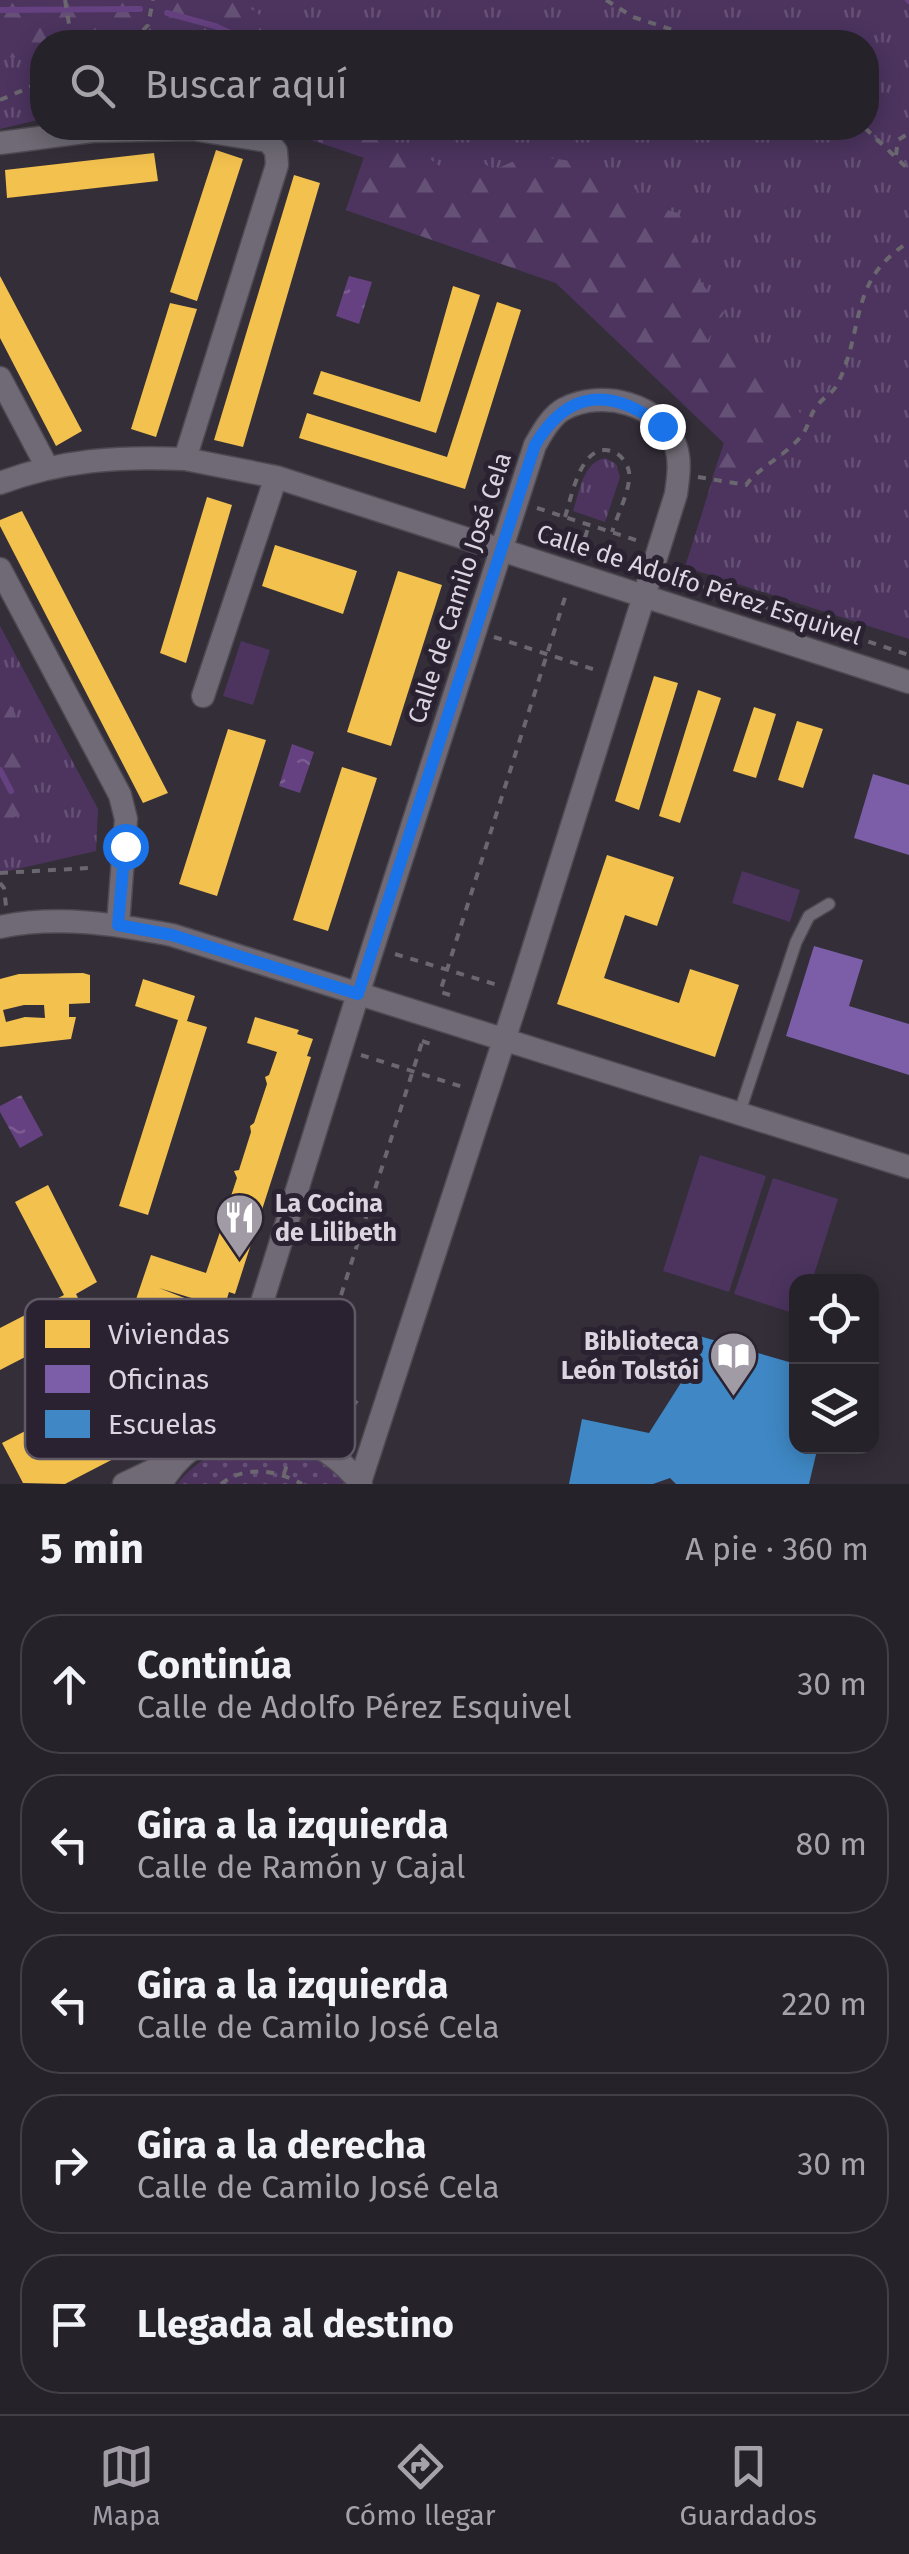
<!DOCTYPE html>
<html lang="es">
<meta charset="utf-8">
<style>
:root{--surface:#26222a;--page:#2e2a32;--text:#f1f3f6;--muted:#a4a4a8;--line:#423f47;--accent:#a09ba5}
body{margin:0;font-family:"Fira Sans",sans-serif;background:var(--page);color:var(--text)}
.controls{position:absolute;right:30px;bottom:30px;display:grid;overflow:hidden;border-radius:20px;box-shadow:0 5px 25px #0003}
.controls button{width:90px;height:90px;display:grid;place-items:center;padding:0;border:0;border-bottom:2px solid var(--line);background:var(--surface);color:var(--text);font:50px sans-serif}
.stop{position:absolute;width:30px;height:30px;margin:-22px;border:8px solid #1a73e8;border-radius:50%;background:#fff}
.stop.end{background:#1a73e8;border-color:#fff;box-shadow:0 2px 10px #0008}
.list{margin:0;padding:0;list-style:none}
h2{display:flex;justify-content:space-between;align-items:center;height:130px;margin:0;padding:0 40px;font-size:42px}
h2 small{font-size:32px;font-weight:400;color:var(--muted)}
.list li{display:grid;grid-template-columns:65px 1fr auto;gap:30px;align-items:center;box-sizing:border-box;height:140px;margin:0 20px 20px;padding:0 20px;border:2px solid var(--line);border-radius:40px}
.list b{display:block;font-size:38px;white-space:nowrap}
.list p{margin:0;font-size:32px;white-space:nowrap;color:var(--muted)}
.list em{font-size:32px;font-style:normal;color:var(--muted)}
.icon{flex:none;width:55px;height:55px;fill:none;stroke:currentColor;stroke-width:2;stroke-linecap:round;stroke-linejoin:round}
.map{position:relative;flex:none;width:909px;height:1484px;overflow:hidden}
.search{position:absolute;background:var(--surface);box-shadow:0 5px 25px #0003;left:30px;right:30px;top:30px;height:110px;display:flex;align-items:center;gap:25px;box-sizing:border-box;padding:0 35px;border-radius:40px;color:var(--muted);font-size:38px}
.sheet{height:930px;background:var(--surface)}
nav{display:flex;justify-content:space-around;align-items:center;box-sizing:border-box;height:140px;border-top:2px solid var(--line);background:var(--surface);font-size:28px;color:var(--muted)}
nav a{display:grid;justify-items:center;gap:5px}
nav .on{color:var(--accent)}
.map>svg:first-child{display:block}
</style>
<div class="map">
<svg width="909" height="1484" viewBox="0 0 909 1484">
<defs>
<pattern id="grass-tufts" width="24" height="20" patternUnits="userSpaceOnUse" patternTransform="scale(2.5)"><rect width="24" height="20" fill="#4c345f"/><path d="M3 7l-1-3M5 7V3M7 7l1-3M15 17l-1-3M17 17v-4M19 17l1-3" fill="none" stroke="#655076"/></pattern>
<pattern id="forest-firs" width="22" height="20" patternUnits="userSpaceOnUse" patternTransform="scale(2.5)"><rect width="22" height="20" fill="#4c345f"/><path d="M5 1l3.5 6h-7zM16 11l3.5 6h-7z" fill="#655076"/></pattern>
<pattern id="garden-dots" width="8" height="8" patternUnits="userSpaceOnUse" patternTransform="scale(2.5)"><rect width="8" height="8" fill="#4c345f"/><path d="M2 2h.1M6 6h.1" fill="none" stroke="#655076" stroke-width="1.8" stroke-linecap="round"/></pattern>
<pattern id="water-ripples" width="26" height="14" patternUnits="userSpaceOnUse" patternTransform="scale(2.5)"><rect width="26" height="14" fill="#654181"/><path d="M2 4q2-2 4 0t4 0M15 11q2-2 4 0t4 0" fill="none" stroke="#7a5c92"/></pattern>
</defs>
<rect width="100%" height="100%" fill="#332e38"/>
<path fill="url(#grass-tufts)" d="M0,0H909V639L685,567L724,443L556,283L346,210L364,157L273,128H866V42H42V119L0,129Z
M605,458L616,464L620,477L605,522L573,511C580,492 582,463 605,458Z
M0,626L98,809L96,851L0,873Z"/>
<path fill="url(#forest-firs)" d="M0,0H238L288,34L294,42H42V66L26,58L0,57Z
M320,128H358L428,158L463,182L480,161L494,170L527,155L572,161L622,178L656,207L678,213L695,237L701,282L724,313L706,343C718,348 732,351 743,357C762,369 812,408 802,433C794,454 758,468 746,485L712,479L724,443L556,283L346,210L364,158L318,142Z
M0,686L15,713L33,789L25,812L0,824Z"/>
<path fill="url(#garden-dots)" d="M261,1441C296,1445 324,1455 346,1484H177C199,1456 227,1445 261,1441Z"/>
<path fill="#4c345f" d="M241,641L270,650L253,705L223,696Z
M742,871L800,890L790,922L732,903Z
M700,1155L766,1176L729,1292L663,1271Z
M773,1178L838,1199L812,1281L796,1282V1314L734,1294Z"/>
<path fill="url(#water-ripples)" d="M349,276L372,282L359,324L336,316Z
M292,744L314,752L300,793L279,786Z
M21,1095L43,1135L20,1148L0,1112V1106Z"/>
<path fill="#f2c14e" fill-rule="evenodd" d="M216,150L243,159L197,301L170,292Z
M154,153L158,181L7,198L5,170Z
M294,175L320,183L243,447L214,440Z
M0,276L82,431L56,446L0,338Z
M453,286L480,295L436,433L313,394L321,371L420,402Z
M497,302L521,310L465,489L299,438L307,413L447,457Z
M170,303L197,309L156,437L131,429Z
M207,497L232,505L186,663L160,653Z
M22,511L168,793L143,803L0,526V520Z
M275,545L357,571L343,614L262,586Z
M398,571L442,585L391,746L347,732Z
M654,676L678,683L639,810L615,801Z
M698,690L721,698L680,823L659,816Z
M754,707L776,714L756,778L733,771Z
M797,721L823,729L803,788L778,780Z
M228,729L266,740L217,896L179,884Z
M342,767L377,778L328,931L293,920Z
M607,855L674,877L657,926L625,915L604,978L679,1003L690,969L739,985L715,1057L557,1004Z
M83,973L90,975V1003L69,1004V1017H76L71,1039L0,1047V979L19,974ZM24,1005H44L45,1018L25,1017L6,1022L3,1010Z
M143,979L195,996L187,1021L207,1027L148,1215L119,1206L178,1020L135,1006Z
M255,1017L299,1030L297,1034L313,1039L307,1056L311,1057L235,1294L229,1292L225,1305L211,1301V1304L159,1288L228,1315L225,1323L213,1317L206,1319L198,1331L199,1335L131,1314L151,1255L206,1273L222,1226L219,1221L224,1217L237,1178L234,1171L239,1170L251,1132L250,1126L254,1123L267,1084L265,1077L269,1075L277,1052L247,1043Z
M48,1185L97,1282L76,1294L91,1323L0,1370V1328L64,1295L15,1202Z
M165,1358L186,1399L182,1400L190,1415L175,1422L177,1426L65,1484L23,1483L2,1443L35,1426L48,1452L116,1417L115,1414L146,1401L133,1375Z"/>
<path fill="#7b5ea7" d="M873,774L909,785V855L854,838Z
M814,946L863,960L849,1006L909,1024V1075L786,1036Z"/>
<path fill="#3f88c5" d="M689,1333L796,1364V1446H818L809,1484H676L670,1478L653,1484H569L582,1419L649,1433L684,1378Z"/>
<g fill="none" stroke-linecap="round" stroke-linejoin="round">
<path stroke="#654181" stroke-width="6" d="M908,0L909,1
M0,10L140,9
M167,13L215,26L250,42
M0,770L11,791"/>
<defs>
<path id="service" d="M739,1114L796,942L809,916L829,904"/>
<path id="minor" d="M0,143L92,131L192,129L268,141L276,151L277,165L185,459C120,456 61,460 0,483
M0,378L47,467
M185,459L276,477L909,682
M0,569L120,795L126,819L118,925
M203,696L276,477
M0,927C58,915 115,924 172,935L909,1167
M215,1437L240,1373L358,994L535,445C542,433 551,416 564,409C601,389 662,403 676,447C681,463 678,478 676,494L520,991L360,1482
M124,1484L179,1458
M161,1484C208,1403 310,1418 361,1484"/>
</defs>
<use href="#service" stroke="#4e4a52" stroke-width="14"/>
<use href="#minor" stroke="#4e4a52" stroke-width="25"/>
<path stroke="#6b676f" stroke-width="4" stroke-dasharray="8 8" stroke-linecap="butt" d="M65,0L72,42
M606,0L633,17L710,42
M132,42L148,25L153,0
M0,100L42,82
M865,128L909,170
M896,155L898,140L909,133
M698,477L746,485C759,467 787,455 803,434C809,425 810,414 817,406C823,397 833,394 838,383C865,328 848,280 909,242
M537,508L642,542
M565,517C572,496 582,436 616,453C622,456 628,465 629,472C631,490 617,515 612,532
M580,553L589,525
M671,576L909,655
M494,637L599,671
M0,873L89,868
M0,883L4,888L6,906
M395,954L501,986
M450,995L440,992L567,591
M422,1041L434,1045
M361,1055L466,1088
M260,1373C297,1372 332,1383 362,1407
M302,1417L424,1036
M284,1474L290,1455
M221,1484C245,1465 277,1470 302,1484"/>
<use href="#service" stroke="#6f6a75" stroke-width="11"/>
<use href="#minor" stroke="#6f6a75" stroke-width="22"/>
</g>
<g fill="none" stroke-linecap="round" stroke-linejoin="round">
<path stroke="#1a73e8" stroke-width="12" d="M125,846L118,925L172,935L358,994L535,445C568,389 612,387 662,426"/>
</g>
<defs>
<symbol id="restaurant-pin" viewBox="-11 -11 22 30"><path d="M0 17L-7.5 6A9.5 9.5 0 1 1 7.5 6Z" fill="#a09ba5" stroke="#2a2231"/><path d="M-5-6h1v4h1v-4h1v4h1v-4h1v5L-1.5 .5V6h-2V.5L-5-1ZM5-6V6H3V1.5H1.5Q1.5-4 5-6Z" fill="#fff"/></symbol>
<symbol id="library-pin" viewBox="-11 -11 22 30"><path d="M0 17L-7.5 6A9.5 9.5 0 1 1 7.5 6Z" fill="#a09ba5" stroke="#2a2231"/><path d="M-6-4Q-3-5.5-.7-3.5V5Q-3 3-6 4ZM6-4Q3-5.5 .7-3.5V5Q3 3 6 4Z" fill="#fff"/></symbol>
</defs>
<g fill-rule="evenodd">
<use href="#restaurant-pin" x="212" y="1190" width="55" height="75"/>
<use href="#library-pin" x="706" y="1328" width="55" height="75"/>
</g>
<g text-anchor="middle" dominant-baseline="central" stroke-width="10" stroke-linejoin="round" paint-order="stroke">
<g font-size="25" fill="#dad5df" stroke="#2a2231">
<text transform="translate(699 585) rotate(18)">Calle de Adolfo Pérez Esquivel</text>
<text transform="translate(460 588) rotate(-72)">Calle de Camilo José Cela</text>
</g>
<g font-size="25" font-weight="bold" fill="#dad5df" stroke="#2a2231" text-anchor="start">
<text x="275" y="1204">La Cocina<tspan x="275" dy="29">de Lilibeth</tspan></text>
<text x="699" y="1342" text-anchor="end">Biblioteca<tspan x="699" dy="29">León Tolstói</tspan></text>
</g>
</g>
<rect x="25" y="1299" width="330" height="160" rx="15" fill="#2a2231" stroke="#5f5865" stroke-width="2.5"/>
<rect x="45" y="1320" width="45" height="28" fill="#f2c14e"/>
<rect x="45" y="1365" width="45" height="28" fill="#7b5ea7"/>
<rect x="45" y="1410" width="45" height="28" fill="#3f88c5"/>
<g font-size="28" fill="#dad5df">
<text x="108" y="1344">Viviendas</text>
<text x="108" y="1389">Oficinas</text>
<text x="108" y="1434">Escuelas</text>
</g>
</svg>
<div class="controls">
<button><svg class="icon" aria-label="locate" viewBox="0 0 24 24"><circle cx="12" cy="12" r="6"/><path d="M12 2v4M12 18v4M2 12h4M18 12h4"/></svg></button>
<button><svg class="icon" aria-label="layers" viewBox="0 0 24 24"><path d="M12 4l9 5-9 5-9-5zM3 14l9 5 9-5"/></svg></button>
</div>
<div class="stop" style="left:125px;top:846px"></div>
<div class="stop end" style="left:662px;top:426px"></div>
<div class="search"><svg class="icon" aria-label="search" viewBox="0 0 24 24"><circle cx="10" cy="10" r="6"/><path d="M15 15l6 6"/></svg>Buscar aquí</div>
</div>
<section class="sheet">
<h2>5 min<small>A pie · 360 m</small></h2>
<ul class="list">
<li><svg class="icon" aria-label="ahead" viewBox="0 0 24 24"><path d="M12 20V5M6 11l6-6 6 6"/></svg><div><b>Continúa</b><p>Calle de Adolfo Pérez Esquivel</p></div><em>30 m</em></li>
<li><svg class="icon" aria-label="left" viewBox="0 0 24 24"><path d="M17 20v-9H6M10 6l-5 5 5 5"/></svg><div><b>Gira a la izquierda</b><p>Calle de Ramón y Cajal</p></div><em>80 m</em></li>
<li><svg class="icon" aria-label="left" viewBox="0 0 24 24"><path d="M17 20v-9H6M10 6l-5 5 5 5"/></svg><div><b>Gira a la izquierda</b><p>Calle de Camilo José Cela</p></div><em>220 m</em></li>
<li><svg class="icon" aria-label="right" viewBox="0 0 24 24"><path d="M7 20v-9h11M14 6l5 5-5 5"/></svg><div><b>Gira a la derecha</b><p>Calle de Camilo José Cela</p></div><em>30 m</em></li>
<li><svg class="icon" aria-label="arrive" viewBox="0 0 24 24"><path d="M6 21V4h12l-3 4 3 4H6"/></svg><div><b>Llegada al destino</b></div></li>
</ul>
</section>
<nav>
<a class="on"><svg class="icon" aria-label="map" viewBox="0 0 24 24"><path d="M3 6l6-2 6 2 6-2v14l-6 2-6-2-6 2zM9 4v14M15 6v14"/></svg>Mapa</a>
<a><svg class="icon" aria-label="directions" viewBox="0 0 24 24"><path d="M12 3l9 9-9 9-9-9zM9 14v-3h6M13 9l2 2-2 2"/></svg>Cómo llegar</a>
<a><svg class="icon" aria-label="saved" viewBox="0 0 24 24"><path d="M7 4h10v16l-5-4-5 4z"/></svg>Guardados</a>
</nav>
